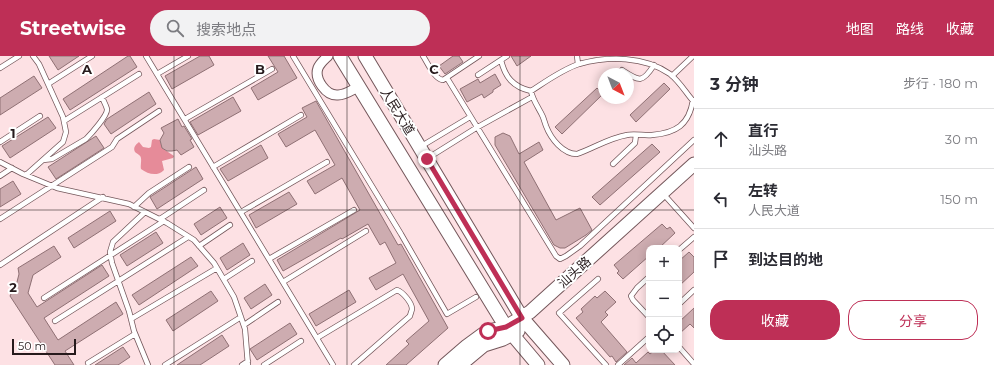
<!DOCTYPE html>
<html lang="zh">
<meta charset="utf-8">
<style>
:root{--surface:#fff;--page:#f2f2f3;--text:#2b2b33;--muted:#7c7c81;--line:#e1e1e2;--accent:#be2f56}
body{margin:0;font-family:Montserrat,"Noto Sans SC",sans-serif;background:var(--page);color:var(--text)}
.controls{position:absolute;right:12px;bottom:12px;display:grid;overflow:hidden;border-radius:8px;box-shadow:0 2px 10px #0003}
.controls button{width:36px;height:36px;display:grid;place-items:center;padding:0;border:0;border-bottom:1px solid var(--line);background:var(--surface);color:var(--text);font:20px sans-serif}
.compass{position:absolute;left:598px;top:12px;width:36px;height:36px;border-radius:50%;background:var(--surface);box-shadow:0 2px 10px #0003;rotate:138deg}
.scale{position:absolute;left:12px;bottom:10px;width:64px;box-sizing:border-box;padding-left:4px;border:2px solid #261a1c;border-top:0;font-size:11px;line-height:14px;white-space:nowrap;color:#261a1c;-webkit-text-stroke:3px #fff;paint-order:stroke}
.stop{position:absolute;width:12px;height:12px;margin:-9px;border:3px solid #be2f56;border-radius:50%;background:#fff}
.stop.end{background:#be2f56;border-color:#fff;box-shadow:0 1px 4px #0008}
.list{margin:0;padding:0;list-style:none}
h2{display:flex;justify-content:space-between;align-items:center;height:52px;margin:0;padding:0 16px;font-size:17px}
h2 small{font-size:13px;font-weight:400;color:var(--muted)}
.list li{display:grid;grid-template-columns:26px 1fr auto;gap:12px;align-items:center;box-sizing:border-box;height:60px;padding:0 16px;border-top:1px solid var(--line)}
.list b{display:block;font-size:15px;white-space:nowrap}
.list p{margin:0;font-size:13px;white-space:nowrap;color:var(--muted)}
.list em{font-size:13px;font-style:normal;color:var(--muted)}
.actions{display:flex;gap:8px;padding:12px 16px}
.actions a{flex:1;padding:9px 0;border:1px solid var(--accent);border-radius:16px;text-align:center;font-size:14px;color:var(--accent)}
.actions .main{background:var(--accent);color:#fff}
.icon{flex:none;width:22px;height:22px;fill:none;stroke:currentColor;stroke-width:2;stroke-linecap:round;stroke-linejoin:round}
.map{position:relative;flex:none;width:694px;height:309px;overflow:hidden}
header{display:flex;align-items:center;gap:24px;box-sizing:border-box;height:56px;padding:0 20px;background:var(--accent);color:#fff}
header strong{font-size:19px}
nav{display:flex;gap:22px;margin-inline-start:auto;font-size:14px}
.search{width:280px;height:36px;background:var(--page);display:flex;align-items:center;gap:10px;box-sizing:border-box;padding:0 14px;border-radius:22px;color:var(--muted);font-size:15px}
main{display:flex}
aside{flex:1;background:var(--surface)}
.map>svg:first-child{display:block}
</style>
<header>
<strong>Streetwise</strong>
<div class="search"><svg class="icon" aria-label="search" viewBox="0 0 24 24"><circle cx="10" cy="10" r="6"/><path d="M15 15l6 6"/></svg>搜索地点</div>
<nav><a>地图</a><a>路线</a><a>收藏</a></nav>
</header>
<main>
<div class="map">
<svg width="694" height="309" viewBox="0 0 694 309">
<rect width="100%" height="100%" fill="#fde1e4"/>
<path fill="#e68b99" d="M154,83L160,84L162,92L174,100L173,102L162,105L164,114C157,121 148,118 141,113C140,109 143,101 139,99C138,98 136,97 135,96C133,92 135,89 139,86L143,91L149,92L151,91L152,84Z"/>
<path fill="#cdacb0" stroke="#8f7074" d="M49,0H79L58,14Z
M128,0H130L137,11L70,54L63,43Z
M200,0H209L214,9L172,33L165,20Z
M268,0H284L297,22L258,44L251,32L278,16Z
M453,0H459L463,6L445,18L439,10Z
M511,0H531L517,10Z
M495,18L501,29L493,34V36L484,42L482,38L467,46L460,33L478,23L480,27Z
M34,20L42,32L0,59V42Z
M664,27L670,33L636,66L630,59Z
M597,32L603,38L562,78L555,71Z
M149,36L156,48L111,78L104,68L107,63Z
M233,41L241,55L198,79L190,66Z
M316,45L398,189L401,188L448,272L406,309H386L409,288L406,285L429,265L403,218L376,234L369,222L396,207L385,186L380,189L368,168L342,183L341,182L283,215L277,204L360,154L342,122L315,138L307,125L335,109L315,74L286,91L278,78L307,61L302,52Z
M48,61L56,72L10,102L2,90Z
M178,63L182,71L184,70L192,83L190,84L194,91L181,99L177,94L172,95H167L162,92L160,84L164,77L161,72Z
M503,77L510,80L519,98L539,86L543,94L524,106L556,164L580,152L592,174L586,179L565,192H560L554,189L495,89V81Z
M96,80L104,92L56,123L48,111Z
M652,88L660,96L600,149L592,141Z
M261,89L268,102L228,125L220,113Z
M196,111L203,123L157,153L150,141Z
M13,125L21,138L0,151V133Z
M289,136L297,148L256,172L249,159Z
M220,151L227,162L201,179L194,168Z
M110,155L116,165L74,192L68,182Z
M662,168L667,173L670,171L675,177L659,192H649V200L623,223L617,217L619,215L614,209Z
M156,176L163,187L127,210L120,199Z
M243,187L250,199L227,214L220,202Z
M54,190L61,201L33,219L28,237L37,251L102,209L109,220L44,262L58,284L116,246L123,258L65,295L74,309H55L10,240L17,226L19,218L18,212Z
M689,196L694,201V216L679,230V205Z
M191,201L198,210L139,249L132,239Z
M265,228L272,239L251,253L244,242Z
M349,234L356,246L316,270L309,258Z
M211,235L218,245L173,275L166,264Z
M605,235L616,246L605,256L608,259L601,266L627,296L616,306L612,300L610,301L576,262L583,256L581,253L595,240L597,242Z
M694,252V272L690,268L679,278V266Z
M290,267L297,278L257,304L250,293Z
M222,279L229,290L200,309H177Z
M123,291L130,301L118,309H95Z
M655,294H661L675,309H624L632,302L636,307L648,296L650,298Z"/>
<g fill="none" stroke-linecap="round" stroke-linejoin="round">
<defs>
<path id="lane" d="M146,0L333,309
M293,0L401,178L447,258L476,241
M423,0C428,7 434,23 443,24L479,0
M577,0L578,8
M501,4C505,21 513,31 531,35C545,26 563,13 579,8C609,0 644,0 670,18C680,26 686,37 694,46
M0,12L19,0
M622,14C639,25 642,28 654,9
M157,18L188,0
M478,19L507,0
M672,20L693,0
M447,22L556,200L560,203L566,200L580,190L694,84
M48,28L92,0
M531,35C533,45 539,52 543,61C544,64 545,67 546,70C551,83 563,98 577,98C594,92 609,82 627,79C635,77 644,80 652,79C676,77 689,69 693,44
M185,63L272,13
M64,65L139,18
M0,86L40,60
M420,91L470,61
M428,102L476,72L532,41
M43,104L52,103L86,83C91,78 108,59 107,53C106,49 103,44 102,41
M0,106L23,118L57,132L129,148L167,167L194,184L214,207L234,241L245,273L248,309
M613,108L635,87L636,79
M213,111L301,59
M26,119L63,86L66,76L63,61L39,8L33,0
M0,120L12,112
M667,142L694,172
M134,151L149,137L189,111
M145,156L113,186L110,196L112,207L129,255L134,275L148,309
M241,156L327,106
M0,163L112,91L117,83L159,55
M160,163L204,134
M199,190L230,169
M679,194L694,181
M269,203L354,154
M0,209L103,141
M649,221L637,232L631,240L633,244L649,261
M224,223L252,205
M598,223L559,257L606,309
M283,226L366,175
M44,242L164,165
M679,248L694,234
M131,263L217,212
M55,265L188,181
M244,269L278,246
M317,282L397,234C403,236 412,247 412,253C412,254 410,259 410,260L354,309
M679,291L694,308
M88,307L135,278
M165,309L241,261
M242,309L248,305
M264,309L301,285
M618,309L649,281"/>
<path id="street" d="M328,0C325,3 320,7 318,12C314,23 326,40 338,39C345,39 352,34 358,31"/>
<path id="secondary" d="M340,0L506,271L538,309
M365,0L522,262L563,309
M445,309L467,290L482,279L489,275L506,271L530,256L694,108
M460,309L484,289L503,283L518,275"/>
</defs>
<use href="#lane" stroke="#74575b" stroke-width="6"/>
<use href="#street" stroke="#74575b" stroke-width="11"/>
<use href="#secondary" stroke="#74575b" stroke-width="15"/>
<use href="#lane" stroke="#fff" stroke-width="4.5"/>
<use href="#street" stroke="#fff" stroke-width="9"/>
<use href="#secondary" stroke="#fff" stroke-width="13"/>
</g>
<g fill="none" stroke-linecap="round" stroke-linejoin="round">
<path stroke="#be2f56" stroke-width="5" d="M427,103L522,262L506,271L488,275"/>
</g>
<path fill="none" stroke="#261a1c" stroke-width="1" stroke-opacity="0.55" d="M174,0V309M347,0V309M520,0V309M0,154H694"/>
<g text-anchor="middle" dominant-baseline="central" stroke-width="4" stroke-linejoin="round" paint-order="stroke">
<g font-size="13" fill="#261a1c" stroke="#fff">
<text transform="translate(398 55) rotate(59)">人民大道</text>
<text transform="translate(574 216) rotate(-42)">汕头路</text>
</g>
</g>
<g font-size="13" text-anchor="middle" font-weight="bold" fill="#261a1c" stroke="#fff" stroke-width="4" stroke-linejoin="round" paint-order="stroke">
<text x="87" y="18">A</text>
<text x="260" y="18">B</text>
<text x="434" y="18">C</text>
<text x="13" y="82">1</text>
<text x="13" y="236">2</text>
</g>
</svg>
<div class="controls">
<button>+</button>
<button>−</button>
<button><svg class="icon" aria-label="locate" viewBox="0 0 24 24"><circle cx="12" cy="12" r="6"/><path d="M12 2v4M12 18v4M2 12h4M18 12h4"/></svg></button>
</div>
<svg class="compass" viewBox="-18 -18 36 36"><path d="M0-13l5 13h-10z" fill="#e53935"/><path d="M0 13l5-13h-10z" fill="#7c7c81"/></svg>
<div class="scale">50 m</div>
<div class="stop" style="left:488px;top:275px"></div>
<div class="stop end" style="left:427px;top:103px"></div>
</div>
<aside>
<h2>3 分钟<small>步行 · 180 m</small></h2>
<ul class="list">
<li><svg class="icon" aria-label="ahead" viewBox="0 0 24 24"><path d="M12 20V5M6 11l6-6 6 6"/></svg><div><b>直行</b><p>汕头路</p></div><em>30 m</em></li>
<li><svg class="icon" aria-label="left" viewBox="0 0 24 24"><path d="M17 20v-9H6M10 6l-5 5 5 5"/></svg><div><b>左转</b><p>人民大道</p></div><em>150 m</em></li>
<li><svg class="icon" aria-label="arrive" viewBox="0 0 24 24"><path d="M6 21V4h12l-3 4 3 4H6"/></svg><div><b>到达目的地</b></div></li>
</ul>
<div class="actions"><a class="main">收藏</a><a>分享</a></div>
</aside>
</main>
